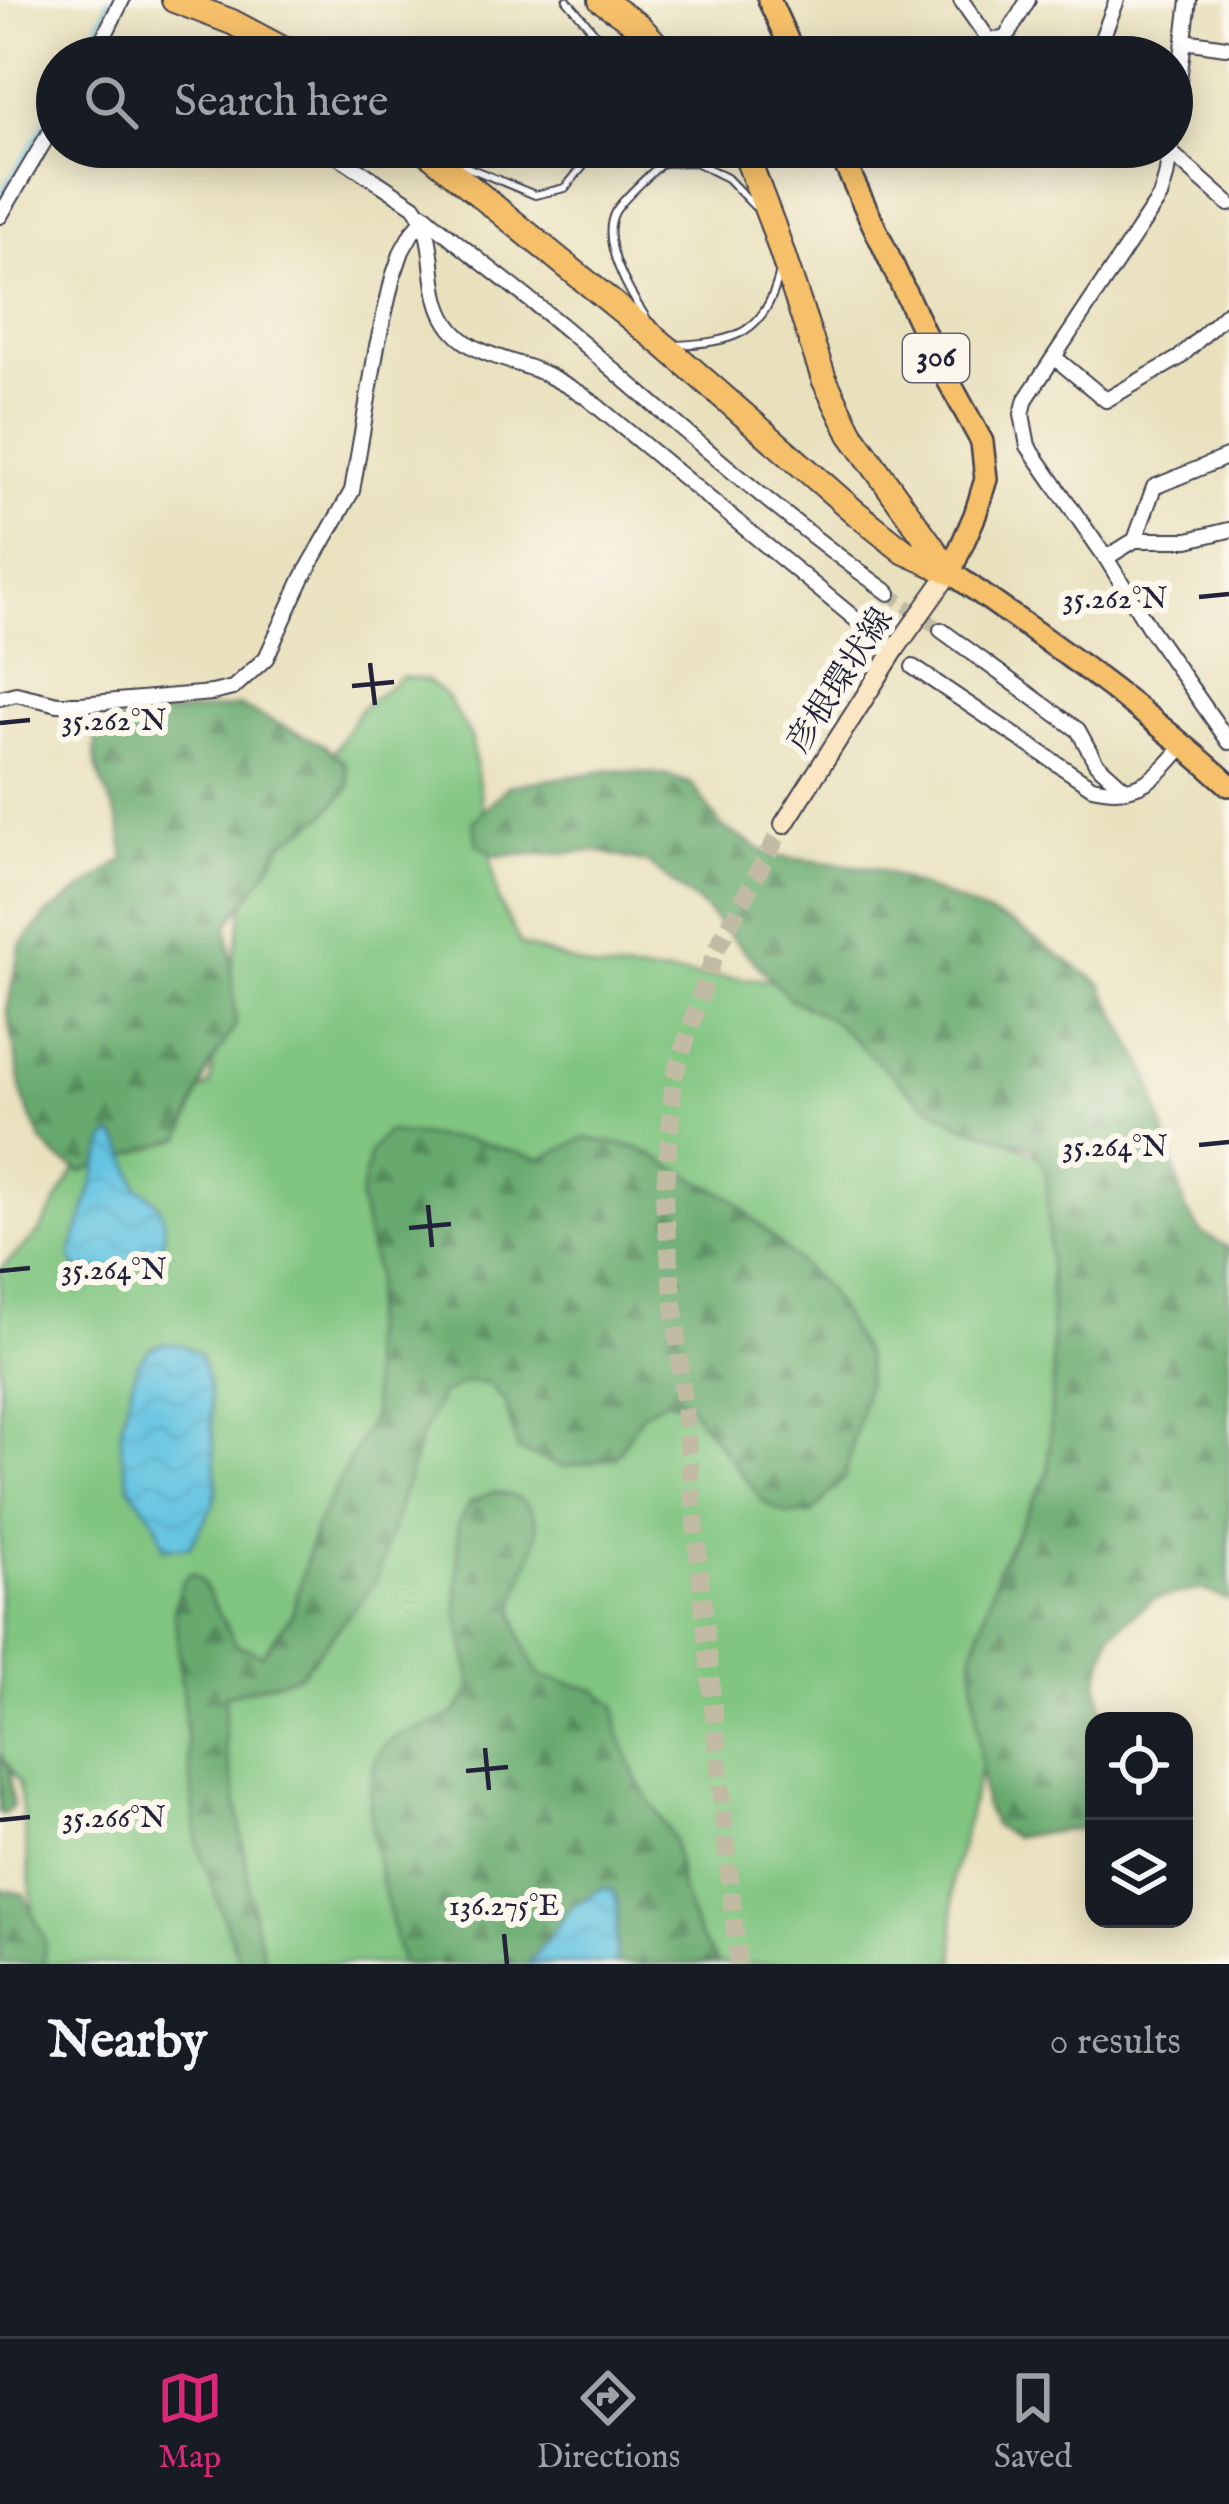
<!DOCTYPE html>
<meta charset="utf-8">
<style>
:root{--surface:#171b24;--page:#20242c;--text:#f1f3f6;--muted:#9ea1a6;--line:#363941;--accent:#db2777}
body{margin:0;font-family:"IM FELL English","Noto Serif JP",serif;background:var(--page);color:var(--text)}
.controls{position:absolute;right:36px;bottom:36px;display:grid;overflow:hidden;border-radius:24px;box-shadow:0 6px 30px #0003}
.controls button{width:108px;height:108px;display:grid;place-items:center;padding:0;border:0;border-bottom:3px solid var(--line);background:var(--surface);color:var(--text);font:60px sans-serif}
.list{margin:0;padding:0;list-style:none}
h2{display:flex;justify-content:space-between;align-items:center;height:156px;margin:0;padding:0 48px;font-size:51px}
h2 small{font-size:39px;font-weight:400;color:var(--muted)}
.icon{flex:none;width:66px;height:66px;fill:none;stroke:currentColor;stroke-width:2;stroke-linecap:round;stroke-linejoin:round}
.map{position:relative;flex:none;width:1229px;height:1964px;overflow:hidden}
.search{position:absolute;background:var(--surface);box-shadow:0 6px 30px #0003;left:36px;right:36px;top:36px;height:132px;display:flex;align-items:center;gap:30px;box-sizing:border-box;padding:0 42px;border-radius:66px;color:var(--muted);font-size:45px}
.sheet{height:372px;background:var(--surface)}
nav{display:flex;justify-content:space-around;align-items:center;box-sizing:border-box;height:168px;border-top:3px solid var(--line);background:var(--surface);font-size:33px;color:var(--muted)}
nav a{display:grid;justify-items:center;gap:6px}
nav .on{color:var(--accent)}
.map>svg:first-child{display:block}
</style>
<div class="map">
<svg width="1229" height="1964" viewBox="0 0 1229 1964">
<defs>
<pattern id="forest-firs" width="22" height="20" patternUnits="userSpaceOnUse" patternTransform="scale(3)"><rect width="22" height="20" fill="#68aa6e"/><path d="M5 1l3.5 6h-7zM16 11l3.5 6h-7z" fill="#558a5c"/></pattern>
<pattern id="water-waves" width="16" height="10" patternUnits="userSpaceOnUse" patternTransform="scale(3)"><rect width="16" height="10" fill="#63c4e1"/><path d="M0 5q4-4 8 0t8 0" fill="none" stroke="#56a8c2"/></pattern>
</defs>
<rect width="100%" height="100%" fill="#fbf7ec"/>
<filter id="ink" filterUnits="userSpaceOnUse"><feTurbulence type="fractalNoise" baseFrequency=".00833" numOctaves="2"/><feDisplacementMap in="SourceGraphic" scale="24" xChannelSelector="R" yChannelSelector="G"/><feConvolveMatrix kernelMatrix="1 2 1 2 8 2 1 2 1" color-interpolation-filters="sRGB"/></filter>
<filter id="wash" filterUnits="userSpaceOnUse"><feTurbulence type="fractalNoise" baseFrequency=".004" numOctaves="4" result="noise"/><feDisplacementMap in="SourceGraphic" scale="48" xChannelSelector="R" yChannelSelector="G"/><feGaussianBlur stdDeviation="2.7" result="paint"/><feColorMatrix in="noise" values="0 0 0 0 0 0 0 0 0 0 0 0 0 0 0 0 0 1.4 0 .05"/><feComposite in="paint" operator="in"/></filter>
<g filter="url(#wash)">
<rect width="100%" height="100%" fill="#e9e1be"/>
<path fill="#80c580" stroke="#51745e" stroke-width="3" d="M401,677L426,680L445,695L471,737L498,900L521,945L597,970L789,981L940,1106L1046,1160L1054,1218L1053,1485L952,1880L955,1964H39L19,1783L0,1754V1270L40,1231L99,1128L209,1087L250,872L297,814L360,709Z"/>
<path fill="url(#forest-firs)" stroke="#456654" stroke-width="3" d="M240,706L324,745L345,763L350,787L324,816L283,843L271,865L228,925L236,1025L209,1067L182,1138L126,1156L125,1150L105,1144L98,1166L81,1172L59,1159L42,1142L23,1098L7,1010L20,946L47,914L125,859C123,847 122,833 118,820C107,787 76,749 110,721Z
M612,770L666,775L692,784L721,826L772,856L878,869L1013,924L1101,984L1149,1076L1186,1210L1202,1233L1229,1248V1601L1202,1589L1153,1599L1111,1633L1098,1682L1102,1706L1116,1721H1094V1827L1014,1837L994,1826L984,1804L972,1658L999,1566L1048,1473L1053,1372L1046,1170L1033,1147L965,1127L921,1101L832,1020L790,999L704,908L647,863L598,851L497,856L477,844L473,822L508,786Z
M386,1132L467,1140L541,1159L585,1138L636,1147L732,1198L828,1291L866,1357L867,1383L845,1477L811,1514H786L764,1502L688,1405L665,1400L643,1413L615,1458L564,1467L518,1450L505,1402L489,1384L466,1382L441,1395L420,1439L376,1581L300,1675L225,1696V1746L236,1796L253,1914L265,1964H240L197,1843L174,1607L182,1582L191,1573L201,1580L236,1644L262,1655L292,1614L315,1528L374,1413L367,1342L376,1275L360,1200L370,1152Z
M494,1492C502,1494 514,1495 521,1500C561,1530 511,1578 516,1615C519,1635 530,1661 541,1676L596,1690L616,1706L619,1732L638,1782L674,1839L681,1889L699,1936L718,1964H616L617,1901L528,1964H402C391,1919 344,1771 390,1741C409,1728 440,1726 457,1710C463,1704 467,1694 472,1687L457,1608L458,1524L471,1502Z
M0,1758L9,1768L13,1806L3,1815L0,1814Z
M0,1889L24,1894L45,1940L44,1964H0Z"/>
<path fill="url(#water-waves)" stroke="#42738e" stroke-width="3" d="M111,1134C127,1143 131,1171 138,1188C141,1190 152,1196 154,1199C169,1216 168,1249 149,1262C135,1270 95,1270 79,1270L72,1260L71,1254L105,1144Z
M162,1344L182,1345L200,1355L209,1387L217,1488L213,1506L189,1547L164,1548L156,1522L130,1488L121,1449L122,1423L137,1364L150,1349Z
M601,1888L613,1890L617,1901L616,1964H528L571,1908Z"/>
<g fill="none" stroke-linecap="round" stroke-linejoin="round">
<path stroke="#63c4e1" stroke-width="4.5" d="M85,57L110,0
M0,197L57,104"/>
</g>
</g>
<g filter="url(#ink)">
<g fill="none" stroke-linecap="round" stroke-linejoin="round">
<path stroke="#c1bba4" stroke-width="14" stroke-dasharray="14 7" stroke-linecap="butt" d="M889,593L941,630"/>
<path stroke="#c1bba4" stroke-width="18" stroke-dasharray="18 9" stroke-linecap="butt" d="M738,1964L664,1201L674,1077L716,950L784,824"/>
<defs>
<path id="service" d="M567,0L615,57
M455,162L535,195L565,188L599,147
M647,319C630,294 599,242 615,212C622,199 650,175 662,163L695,162L727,178L754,206
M676,345C736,342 764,334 780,272"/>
<path id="minor" d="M961,0L989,40L1005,39L1028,0
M1184,41L1226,47
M94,57L122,0
M1097,57V51L1117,0
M1172,137L1189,0
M324,147L414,206C437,237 428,271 439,305C454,352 497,355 536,370C554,377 570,387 586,397L859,622
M1171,147L1166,177L1160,197L1026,399L1022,414L1028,446L1106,558L1150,629L1229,742
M1169,151L1229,204
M423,214C472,257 525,294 574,336C677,424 779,515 889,593
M0,216L57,120
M1054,357L1106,400L1179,358L1229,311
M1135,540H1188L1229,530
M1106,558L1135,540L1154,487L1229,456
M941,630L1078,730L1096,763L1126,790
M913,667L1092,787C1139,798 1156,778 1184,745
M0,698L16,694L58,704H81L212,693L233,688L266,658L303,577L352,491L377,346L393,277L402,251L412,233L424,219"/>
<path id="secondary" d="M784,824L896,648L950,572"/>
<path id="trunk" d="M769,0L795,57
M837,147L935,356L982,442L986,479L975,515L950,572C1046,639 1143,707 1229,785"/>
<path id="motorway" d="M174,0L232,22L298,57
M601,0L639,26L668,57
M421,147L665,346L856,513L905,552L950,572
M743,147L773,226L824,379L851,434L950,572"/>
</defs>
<use href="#service" stroke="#403f4f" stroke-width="10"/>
<use href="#minor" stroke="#403f4f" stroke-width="18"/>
<use href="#secondary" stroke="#403f4f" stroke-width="22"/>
<use href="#trunk" stroke="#403f4f" stroke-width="26"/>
<use href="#motorway" stroke="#403f4f" stroke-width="28"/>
<use href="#service" stroke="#fff" stroke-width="6"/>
<use href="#minor" stroke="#fff" stroke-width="14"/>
<use href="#secondary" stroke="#fbe6c4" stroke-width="18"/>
<use href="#trunk" stroke="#f6c06b" stroke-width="21"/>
<use href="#motorway" stroke="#f6c06b" stroke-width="24"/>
</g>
</g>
<path fill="none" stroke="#22223b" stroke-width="4.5" d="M1199,597L1229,594M370,663L375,705M352,686L394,682M0,723L30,720M1199,1145L1229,1142M428,1205L432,1247M409,1228L451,1224M0,1271L30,1268M485,1748L489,1790M466,1771L508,1767M0,1820L30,1817M504,1934L507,1964"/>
<g text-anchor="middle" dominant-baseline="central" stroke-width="12" stroke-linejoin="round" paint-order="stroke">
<rect fill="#fbf7ec" stroke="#636270" stroke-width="3" x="903" y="334" width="66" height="48" rx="9"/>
<g font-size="30" font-weight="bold" fill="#22223b">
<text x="936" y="358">306</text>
</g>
<g font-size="33" fill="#22223b" stroke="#fbf7ec">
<text transform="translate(841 681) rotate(-57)">彦根環状線</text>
</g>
</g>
<g font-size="30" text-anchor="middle" fill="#22223b" stroke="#fbf7ec" stroke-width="12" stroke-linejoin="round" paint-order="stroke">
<text x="1115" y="608">35.262°N</text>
<text x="114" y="730">35.262°N</text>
<text x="1115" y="1156">35.264°N</text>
<text x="114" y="1279">35.264°N</text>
<text x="114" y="1827">35.266°N</text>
<text x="504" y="1915">136.275°E</text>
</g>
</svg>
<div class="controls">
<button><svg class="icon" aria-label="locate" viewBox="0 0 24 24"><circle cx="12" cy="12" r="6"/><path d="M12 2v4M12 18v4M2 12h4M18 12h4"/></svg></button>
<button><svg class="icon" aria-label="layers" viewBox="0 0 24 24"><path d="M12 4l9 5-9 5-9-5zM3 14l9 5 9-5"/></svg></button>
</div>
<div class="search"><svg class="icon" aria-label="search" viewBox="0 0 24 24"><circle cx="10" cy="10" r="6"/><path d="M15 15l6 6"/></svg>Search here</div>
</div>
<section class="sheet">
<h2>Nearby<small>0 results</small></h2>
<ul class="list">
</ul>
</section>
<nav>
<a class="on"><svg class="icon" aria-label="map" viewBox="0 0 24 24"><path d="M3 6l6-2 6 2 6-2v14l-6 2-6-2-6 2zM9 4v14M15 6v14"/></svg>Map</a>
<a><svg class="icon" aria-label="directions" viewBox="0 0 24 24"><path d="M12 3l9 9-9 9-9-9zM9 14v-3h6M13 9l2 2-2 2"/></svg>Directions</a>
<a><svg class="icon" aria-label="saved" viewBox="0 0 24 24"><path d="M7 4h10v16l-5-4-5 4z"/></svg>Saved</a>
</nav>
